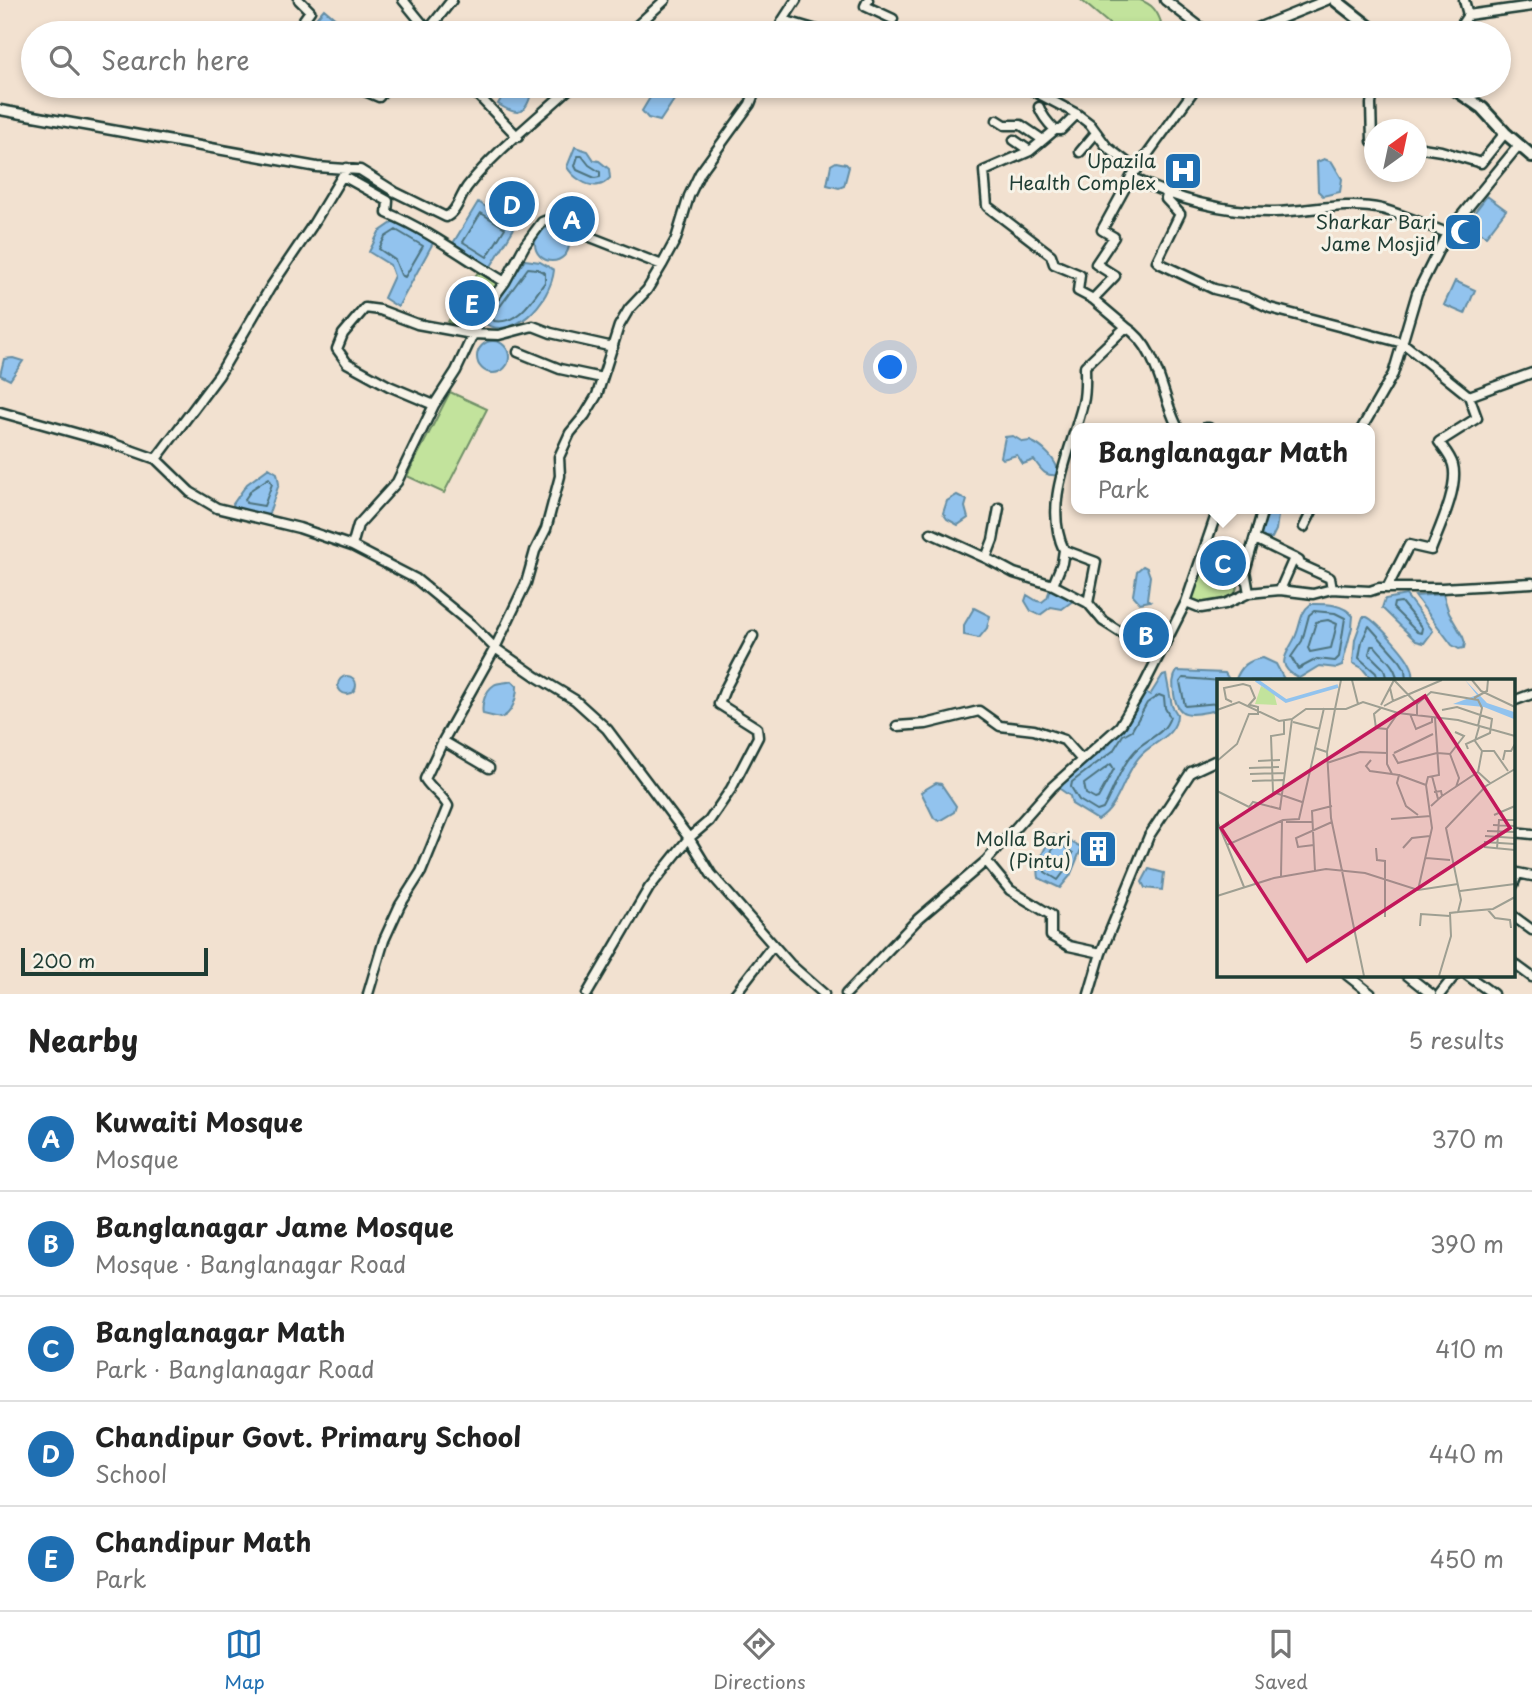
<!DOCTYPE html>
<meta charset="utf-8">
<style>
:root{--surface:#fff;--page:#f2f2f2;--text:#222;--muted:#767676;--line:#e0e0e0;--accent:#1f6fb2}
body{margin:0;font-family:"Playpen Sans",sans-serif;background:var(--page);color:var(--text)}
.compass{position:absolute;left:1364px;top:119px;width:63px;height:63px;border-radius:50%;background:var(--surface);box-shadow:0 4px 10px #0003;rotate:33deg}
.scale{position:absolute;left:21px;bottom:18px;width:187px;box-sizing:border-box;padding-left:7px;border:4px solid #1f3d34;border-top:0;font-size:19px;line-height:24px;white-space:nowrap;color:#1f3d34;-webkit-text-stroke:5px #f7f3e8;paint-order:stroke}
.you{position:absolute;left:891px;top:368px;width:24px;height:24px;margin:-18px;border:5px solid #fff;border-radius:50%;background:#1a73e8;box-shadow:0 0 0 10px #1a73e833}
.badge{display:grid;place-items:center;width:46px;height:46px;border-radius:50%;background:var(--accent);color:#fff;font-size:23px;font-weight:700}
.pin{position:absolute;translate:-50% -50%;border:4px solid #fff;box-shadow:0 2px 7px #0006}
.popup{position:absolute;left:1071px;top:423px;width:304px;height:91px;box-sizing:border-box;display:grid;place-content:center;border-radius:14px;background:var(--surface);filter:drop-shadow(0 2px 5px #0005);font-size:23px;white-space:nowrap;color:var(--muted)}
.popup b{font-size:26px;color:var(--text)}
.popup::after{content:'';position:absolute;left:50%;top:100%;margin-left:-14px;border:14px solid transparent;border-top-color:var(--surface)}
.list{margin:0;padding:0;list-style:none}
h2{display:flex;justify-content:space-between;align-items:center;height:91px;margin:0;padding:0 28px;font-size:30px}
h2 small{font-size:23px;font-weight:400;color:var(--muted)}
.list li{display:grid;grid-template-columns:46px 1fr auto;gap:21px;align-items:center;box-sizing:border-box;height:105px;padding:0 28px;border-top:2px solid var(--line)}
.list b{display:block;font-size:26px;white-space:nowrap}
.list p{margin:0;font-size:23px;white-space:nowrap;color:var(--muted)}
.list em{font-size:23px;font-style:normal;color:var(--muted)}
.icon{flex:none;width:38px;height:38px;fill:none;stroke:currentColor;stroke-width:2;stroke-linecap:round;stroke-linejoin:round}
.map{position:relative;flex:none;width:1532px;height:994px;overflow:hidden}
.search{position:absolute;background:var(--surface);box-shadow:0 4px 10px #0003;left:21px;right:21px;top:21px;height:77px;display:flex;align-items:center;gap:18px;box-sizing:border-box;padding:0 24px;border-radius:38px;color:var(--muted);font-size:26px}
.sheet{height:616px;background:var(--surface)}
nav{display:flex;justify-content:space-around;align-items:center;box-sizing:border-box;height:98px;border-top:2px solid var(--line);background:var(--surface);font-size:19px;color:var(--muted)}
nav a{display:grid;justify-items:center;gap:4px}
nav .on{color:var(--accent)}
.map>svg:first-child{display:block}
</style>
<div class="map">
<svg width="1532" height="994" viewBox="0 0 1532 994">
<rect width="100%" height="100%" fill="#f2e1d0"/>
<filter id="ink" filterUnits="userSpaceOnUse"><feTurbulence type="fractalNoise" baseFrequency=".0143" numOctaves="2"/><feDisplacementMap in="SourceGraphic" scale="14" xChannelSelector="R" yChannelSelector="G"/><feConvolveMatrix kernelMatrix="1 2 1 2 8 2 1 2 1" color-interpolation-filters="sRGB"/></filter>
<g filter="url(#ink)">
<path fill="#c2e39c" stroke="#709068" stroke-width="2" d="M1081,0H1140C1152,4 1157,11 1161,22L1155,33H1120Z
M478,272L497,284L467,328L448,322Z
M450,392L487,409L444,493L407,476Z
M1211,538L1247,549L1235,594L1211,604L1192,600Z"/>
<path fill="#92c3ee" stroke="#648da4" stroke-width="2" d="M324,9L351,32L350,33H309L306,30Z
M508,86H518L531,94C525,117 515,115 498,104Z
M657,86H674L678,89V94L660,121L648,118L642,111Z
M575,147L588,151L594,160L599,161L609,169L610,178C608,180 602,185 599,185C587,188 572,176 567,167Z
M1324,159L1332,162L1342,179L1340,192L1323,196L1318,191L1317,162Z
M836,162L846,164L849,167L844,186L839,188L827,185L831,165Z
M1487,196L1506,210L1486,236L1467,222Z
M478,202L516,225L490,268L452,245Z
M395,221L433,243L398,307L384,298L394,276L390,265L369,252L379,232Z
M535 244a17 17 0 1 1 34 0a17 17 0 1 1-34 0Z
M525,260L540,262L554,270C551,301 512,345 481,321Z
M1455,281L1475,290L1465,314L1444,305Z
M477 357a16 16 0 1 1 32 0a16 16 0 1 1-32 0Z
M13,358L23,361L10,380L0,375L4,359Z
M1013,436L1023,442L1030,441C1042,446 1059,461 1058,475C1044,477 1041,469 1034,460L1023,464L1017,455L1003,459L1001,457L1005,437Z
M269,468L277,473L279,484L268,516L234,507L233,504L247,484Z
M957,495L967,500L965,507L968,518L958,525L947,519L943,513L947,501Z
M1271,509H1279L1276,530L1272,538H1265L1259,533Z
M1143,566L1147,568L1150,576L1147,599L1150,601L1140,603L1133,595L1137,571Z
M1051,586L1074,600L1062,609L1051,607L1040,615L1031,611L1025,601L1027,595L1037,601L1042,602L1047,598Z
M1443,594L1449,613L1463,637L1465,643L1464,648L1459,649L1452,645L1415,596Z
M1406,595L1433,631L1424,643L1416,641L1382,608L1385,599Z
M1311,604C1326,604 1342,603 1353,616L1352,627L1342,666L1337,668L1319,666L1299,678C1271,665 1290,651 1296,635C1301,623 1300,612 1311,604Z
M974,608L990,616L987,628L979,638L964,635V625Z
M1363,617H1367C1376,621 1405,653 1410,664C1413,669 1414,674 1413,681H1373L1362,668L1353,663L1355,639Z
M1263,658L1276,664L1285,681H1235C1241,666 1248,660 1263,658Z
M1177,671L1225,673L1230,681H1219V710C1196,713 1178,723 1174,694C1173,685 1172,679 1177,671Z
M1166,675L1172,706L1177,714C1177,736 1153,742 1141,755C1123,773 1121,806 1098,820L1072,804L1070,796L1060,789L1067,777L1108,746L1118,729L1127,726C1129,718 1140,701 1145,692L1150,695L1162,676Z
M338 685a9 9 0 1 1 18 0a9 9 0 1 1-18 0Z
M512,681L517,686C517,698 512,715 500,718L483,714C481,705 485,691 494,685C498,682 507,683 512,681Z
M936,783L941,784L956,806L954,812L939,821L934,818L921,792Z
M1054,835L1082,847L1070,876L1060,888L1039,878C1036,862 1044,848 1054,835Z
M1149,869L1164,873L1162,890L1145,888L1142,882Z"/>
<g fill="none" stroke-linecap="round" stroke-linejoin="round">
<path stroke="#4d737e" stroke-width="2" d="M582,156L589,165L600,172V177L595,178L577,170L575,166L578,156Z
M481,213L505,228L487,257L463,242Z
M396,230L423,246L405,277L401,275L395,260L379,249L385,237Z
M528,268L537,269L545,273V282C533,299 518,325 494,321L493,316Z
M269,478L272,484L264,506L246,503L245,499L252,489Z
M1401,602L1422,628L1421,633L1417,632L1393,608L1394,603Z
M1314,611L1335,613L1345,618L1339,657L1335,661L1317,659L1298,669L1291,657L1302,641L1309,615Z
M1328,620L1337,624L1331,648L1310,652L1308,648L1316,622Z
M1378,681L1376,673L1359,658L1362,641L1369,626L1400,661L1405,669L1406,681
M1387,681L1384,669L1369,654L1371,646H1375C1383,657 1397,666 1397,681
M1159,695L1164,697L1165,708L1170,717C1165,733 1151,737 1139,747C1122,762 1114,789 1103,809L1097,811L1079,800L1071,787L1072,782L1113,751L1123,735L1132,730L1147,703Z
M1219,703L1185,706L1180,682L1183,678L1222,681
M1111,764L1114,769L1098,798L1095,799L1086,794L1084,784Z
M1056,844H1060L1073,853L1064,872L1058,880L1045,872L1048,857Z"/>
<defs>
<path id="minor" d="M403,0L425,27V33
M868,0L865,6L893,19
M1165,0L1208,33
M1468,15L1532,6
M783,20L827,33
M297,33V29L310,11L299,0
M426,33L452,0
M629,33L665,0
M777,33L783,20L796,0
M1245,33L1327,0
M1456,33L1468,15L1464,0
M353,86L379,97L388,86
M469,86L518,137
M1024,86L1077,114L1090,124L1107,147L1137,170
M1374,86L1371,104L1372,141L1374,142
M1039,107C1042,116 1049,124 1055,130
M0,110L317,167L360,170L395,192L446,217C457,212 460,197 467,187C493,153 540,116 572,86
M997,120L1005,125H1021L1043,140
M1014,140L1030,151L1055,130H1061L1077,114
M1416,147L1441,151L1481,163L1505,133
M1030,151L984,171L987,206L1051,255L1054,264L1080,275L1078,291L1093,299
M1080,152L1096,133
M343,176L388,201L387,213C428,230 466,259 505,282
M1131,177C1177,200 1223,213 1275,212C1310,211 1347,201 1382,209C1404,215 1426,225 1447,233
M1167,195L1166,199L1180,214L1157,261L1161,264L1214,289L1247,297L1270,308L1403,343L1469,396L1532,373
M1126,327C1159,348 1161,396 1178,428
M518,352L560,369L602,378
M434,405L389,386L347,363L337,349L343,334L365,308L380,310L417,324L472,334L499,335L533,326L551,333L613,347
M0,412L111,443L156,459L190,492L217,508L299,528L352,546L416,579L472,625L495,648L537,677L575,700L607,729L689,838L711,874L790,964L824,994
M1205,428H1209
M1362,428L1393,374L1417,293L1447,233L1519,145
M156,459L219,375L270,288L312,226L347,168
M1304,527L1313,509
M931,533L986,558L1014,573L1053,585L1088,603L1103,621L1158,656
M352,546L358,525L397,482L434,405L456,371L485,309L505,282L525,245L542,222L547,220L662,265
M986,558L993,540L999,508
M1294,558L1299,561V564L1330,578L1332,589
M1053,585L1062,563L1064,550
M1387,588L1409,545L1431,550C1439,529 1459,487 1453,465C1451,457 1444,449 1439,442L1477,418L1469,396
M1280,590L1313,594L1332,589L1370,591L1379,588H1442L1532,583
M1249,593L1245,571L1263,509
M1186,602L1201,608L1225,604L1249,593L1280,590L1294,558L1255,539
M1088,603L1096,562L1064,550C1042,503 1072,449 1083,403C1086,392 1085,378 1085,366L1126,327L1093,299L1115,276L1096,264L1114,237L1102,230L1131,177L1197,86
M1513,701L1532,694
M897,726L926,724L979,711L1000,726L1034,730L1064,740L1082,760
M443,741L489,768
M1513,832L1532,834
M986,861L1010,890L1051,915V936L1069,946L1101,953
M1513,872L1532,876
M1513,885L1518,873
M1513,916L1532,930
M1513,963L1532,977
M1347,975L1371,994
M1407,975L1431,994
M1467,975L1493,994
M368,994L384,940L400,905L421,872L448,806C442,795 432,790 425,779L443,741L495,648L526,583L535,551L546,529L560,476L559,457L570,433L585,415L597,395L619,326L629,309L647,290L662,265L676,239L689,196L700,173L750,104L757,86
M587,994L649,888L689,838L709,821L731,789L758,737L757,728L719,704L725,689L753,636
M735,994L773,945
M846,994L918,919L986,861L1052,787L1120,726L1143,687L1186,602L1218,509
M1089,994L1101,953L1149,836L1191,772L1219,759
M1440,994L1455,975"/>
<path id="major" d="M1335,0L1377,33
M1450,86L1482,108L1505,133L1532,156"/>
</defs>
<use href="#minor" stroke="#1f3d34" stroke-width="13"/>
<use href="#major" stroke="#1f3d34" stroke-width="16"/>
<use href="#minor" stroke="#f7f3e8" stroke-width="8"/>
<use href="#major" stroke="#f7f3e8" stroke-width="10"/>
</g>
</g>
<defs>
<symbol id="hospital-square" viewBox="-11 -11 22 22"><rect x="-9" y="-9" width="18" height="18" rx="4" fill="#1f6fb2" stroke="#f7f3e8"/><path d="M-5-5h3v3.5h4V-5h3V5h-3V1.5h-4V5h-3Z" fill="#fff"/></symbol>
<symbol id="mosque-square" viewBox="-11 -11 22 22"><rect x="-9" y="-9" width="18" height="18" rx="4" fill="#1f6fb2" stroke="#f7f3e8"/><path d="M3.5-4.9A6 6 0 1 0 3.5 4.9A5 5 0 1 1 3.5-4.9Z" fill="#fff"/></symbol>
<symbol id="building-square" viewBox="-11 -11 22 22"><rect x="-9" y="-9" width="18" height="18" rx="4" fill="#1f6fb2" stroke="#f7f3e8"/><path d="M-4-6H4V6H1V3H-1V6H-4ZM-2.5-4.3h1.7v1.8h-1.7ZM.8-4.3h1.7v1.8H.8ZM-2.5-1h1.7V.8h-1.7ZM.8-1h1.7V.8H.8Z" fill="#fff"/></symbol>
</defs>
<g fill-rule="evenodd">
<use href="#hospital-square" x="1161" y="149" width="44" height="44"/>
<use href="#mosque-square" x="1441" y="210" width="44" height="44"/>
<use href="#building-square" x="1076" y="827" width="44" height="44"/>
</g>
<g text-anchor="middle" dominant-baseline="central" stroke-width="6" stroke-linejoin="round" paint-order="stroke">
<g font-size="19" fill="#1f3d34" stroke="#f7f3e8" text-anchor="end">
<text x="1156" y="160">Upazila<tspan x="1156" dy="22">Health Complex</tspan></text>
<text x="1436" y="221">Sharkar Bari<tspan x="1436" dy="22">Jame Mosjid</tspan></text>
<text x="1071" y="838">Molla Bari<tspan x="1071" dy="22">(Pintu)</tspan></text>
</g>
</g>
<g transform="translate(1217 679)">
<rect width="298" height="298" fill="#f2e1d0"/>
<path d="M44,7L57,14L60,26L38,25Z" fill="#c2e39c"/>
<path d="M248,1L270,24L297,33V40L267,28L236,25L260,16Z" fill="#92c3ee"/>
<path fill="none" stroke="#92c3ee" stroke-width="3.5" d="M39,1L69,22L121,7"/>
<path fill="none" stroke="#9e9f92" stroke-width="2" d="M135,1L141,25M177,1L200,25V36M255,1L264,12L298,28M257,19L270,12L271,1M176,22L225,1M15,23L9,20L7,9L26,5L33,7L38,19L31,27M200,25L214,13L261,21L265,29L261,47M164,26L177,1M167,27L176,22L173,9M107,29L98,69L110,73M164,29L157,35L159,49L170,50M118,30L110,73L114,139L147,297M118,30L124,1M0,31L22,23L62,42L75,40L89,30H129L146,23L181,34L241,41L298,57M225,31L240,28L275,40L273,54L249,65L251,70M181,34L170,50V85L175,95L182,96L180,104L189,127L201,136M193,35L199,50L215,43V38M67,42V55L54,57L56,113L85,123M76,43L103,50M265,72H277L291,92M177,74L216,55M176,75L181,84L220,74L233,75L247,57L238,53M233,75L242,99L239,108M154,81L149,87L153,92L175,95M286,81L288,72H294L298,65M0,82L20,65L32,35H41V28L33,26M41,82L63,81M110,84L143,73L170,74M32,89L62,88M261,93L265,72L258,62L262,48M33,95L68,94M182,96L209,106M215,97L221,120M35,102L66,101M0,112L32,128L36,123L63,130L75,40M225,117L261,93L273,104M214,127L225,117L224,112L217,113M277,136L298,127M174,140L214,137M0,142L10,166M69,143H95M276,146L298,147M270,152L298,153M268,157L298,159M267,163L298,165M97,166L81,168L79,159L115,143M267,168L298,171M159,169L160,181L168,182V238M186,169L195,159L213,157M280,170L282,141H298M209,179L233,181M98,192L95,132L115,127M64,197L65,142M27,208L10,166L66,141L82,140L98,70M201,211L215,149L209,106L211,98L222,96L218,39M243,212L298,205M0,217L57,199L109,190L148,194L201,211L241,205M271,231L278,239L293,241L294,249M241,233L276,230L298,218M203,247L204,235L233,237M222,297L234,257L233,234L241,233L244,221L229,149L269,107L298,90"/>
<path fill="#c2185b" fill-opacity="0.15" stroke="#c2185b" stroke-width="3.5" d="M208,17L293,149L90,282L4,149Z"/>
<rect width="298" height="298" fill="none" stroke="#1f3d34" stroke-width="3.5"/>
</g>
</svg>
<svg class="compass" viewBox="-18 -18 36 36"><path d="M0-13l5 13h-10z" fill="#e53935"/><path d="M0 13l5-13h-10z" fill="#767676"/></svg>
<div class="scale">200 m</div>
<div class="you"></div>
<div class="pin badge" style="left:572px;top:219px">A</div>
<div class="pin badge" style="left:1146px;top:635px">B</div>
<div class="pin badge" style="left:1223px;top:563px">C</div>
<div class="popup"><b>Banglanagar Math</b>Park</div>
<div class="pin badge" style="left:512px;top:204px">D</div>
<div class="pin badge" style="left:472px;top:303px">E</div>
<div class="search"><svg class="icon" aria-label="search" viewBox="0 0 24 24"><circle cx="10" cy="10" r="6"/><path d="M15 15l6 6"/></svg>Search here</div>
</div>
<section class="sheet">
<h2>Nearby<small>5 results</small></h2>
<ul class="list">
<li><span class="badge">A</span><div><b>Kuwaiti Mosque</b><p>Mosque</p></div><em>370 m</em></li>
<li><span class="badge">B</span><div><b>Banglanagar Jame Mosque</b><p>Mosque · Banglanagar Road</p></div><em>390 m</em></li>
<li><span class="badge">C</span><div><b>Banglanagar Math</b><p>Park · Banglanagar Road</p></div><em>410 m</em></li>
<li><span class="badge">D</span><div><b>Chandipur Govt. Primary School</b><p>School</p></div><em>440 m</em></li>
<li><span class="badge">E</span><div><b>Chandipur Math</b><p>Park</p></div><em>450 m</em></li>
</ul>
</section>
<nav>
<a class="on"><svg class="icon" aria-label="map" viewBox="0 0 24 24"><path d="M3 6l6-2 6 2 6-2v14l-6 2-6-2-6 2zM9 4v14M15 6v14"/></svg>Map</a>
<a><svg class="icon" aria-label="directions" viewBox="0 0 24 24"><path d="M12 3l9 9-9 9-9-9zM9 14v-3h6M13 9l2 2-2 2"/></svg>Directions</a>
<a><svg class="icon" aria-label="saved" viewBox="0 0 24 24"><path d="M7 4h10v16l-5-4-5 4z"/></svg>Saved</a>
</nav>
